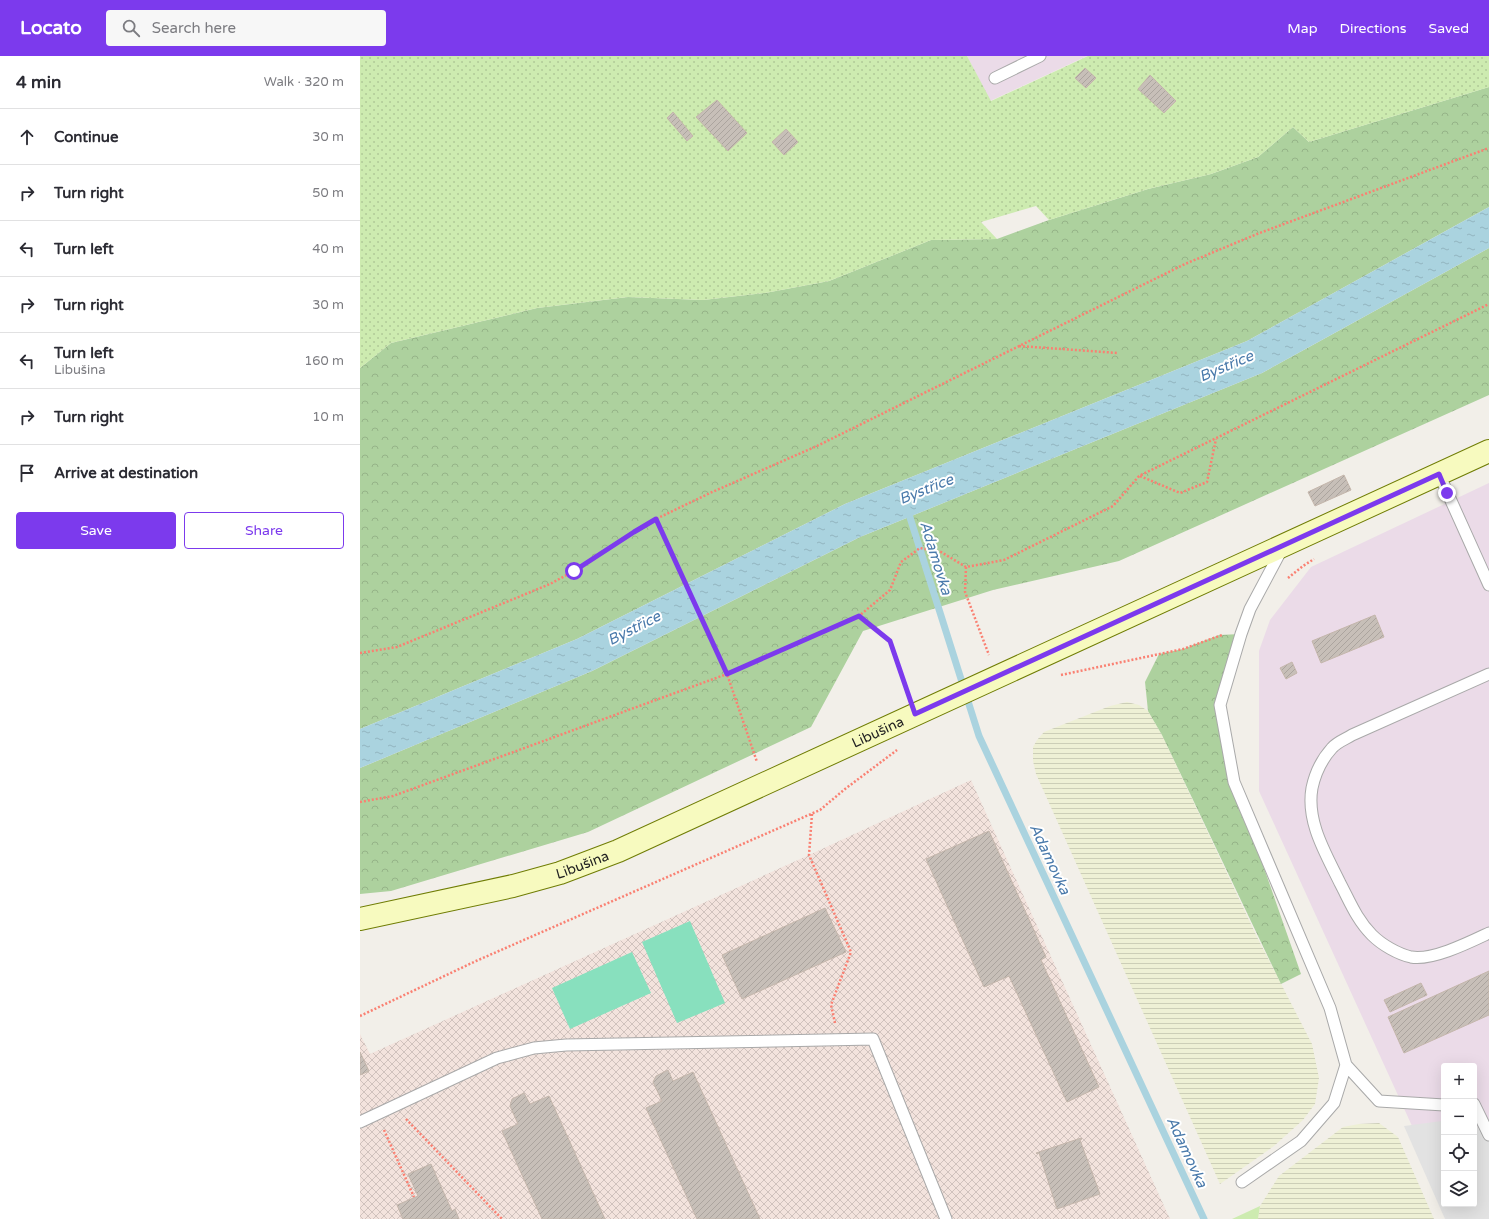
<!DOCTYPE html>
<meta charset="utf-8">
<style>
:root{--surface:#fff;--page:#f7f7f7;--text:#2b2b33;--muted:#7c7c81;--line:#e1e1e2;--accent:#7c3aed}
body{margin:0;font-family:"Varela Round",sans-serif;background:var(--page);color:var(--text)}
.controls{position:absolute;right:12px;bottom:12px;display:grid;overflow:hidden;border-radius:4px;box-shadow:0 4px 16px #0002}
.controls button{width:36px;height:36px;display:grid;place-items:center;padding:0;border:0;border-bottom:1px solid var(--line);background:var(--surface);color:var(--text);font:20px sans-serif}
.stop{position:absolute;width:12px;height:12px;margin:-9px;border:3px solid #7c3aed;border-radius:50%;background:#fff}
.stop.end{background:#7c3aed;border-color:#fff;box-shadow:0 1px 4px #0008}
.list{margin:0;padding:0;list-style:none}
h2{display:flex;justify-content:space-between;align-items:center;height:52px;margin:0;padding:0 16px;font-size:17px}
h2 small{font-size:13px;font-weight:400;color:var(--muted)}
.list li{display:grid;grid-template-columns:26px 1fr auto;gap:12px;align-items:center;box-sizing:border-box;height:56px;padding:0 16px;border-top:1px solid var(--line)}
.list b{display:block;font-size:15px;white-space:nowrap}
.list p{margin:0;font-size:13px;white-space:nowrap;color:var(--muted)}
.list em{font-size:13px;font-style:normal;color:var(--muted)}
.actions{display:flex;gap:8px;padding:12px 16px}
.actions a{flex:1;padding:9px 0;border:1px solid var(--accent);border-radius:4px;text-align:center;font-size:14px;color:var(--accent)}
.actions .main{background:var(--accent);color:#fff}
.icon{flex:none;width:22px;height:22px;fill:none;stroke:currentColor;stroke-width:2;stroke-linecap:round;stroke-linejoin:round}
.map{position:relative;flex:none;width:1129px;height:1163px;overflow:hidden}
header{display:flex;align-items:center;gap:24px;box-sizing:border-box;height:56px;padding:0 20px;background:var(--accent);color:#fff}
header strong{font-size:19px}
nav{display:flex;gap:22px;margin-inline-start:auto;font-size:14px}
.search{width:280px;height:36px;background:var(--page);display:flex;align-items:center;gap:10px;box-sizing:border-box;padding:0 14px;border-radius:4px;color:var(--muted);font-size:15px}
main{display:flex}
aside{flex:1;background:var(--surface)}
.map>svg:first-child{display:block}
</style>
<header>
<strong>Locato</strong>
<div class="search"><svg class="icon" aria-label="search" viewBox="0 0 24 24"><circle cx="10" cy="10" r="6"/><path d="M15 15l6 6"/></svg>Search here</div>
<nav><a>Map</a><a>Directions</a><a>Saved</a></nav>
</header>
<main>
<aside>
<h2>4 min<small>Walk · 320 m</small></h2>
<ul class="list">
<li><svg class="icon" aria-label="ahead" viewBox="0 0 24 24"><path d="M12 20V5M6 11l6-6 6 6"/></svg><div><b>Continue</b></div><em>30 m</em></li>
<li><svg class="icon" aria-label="right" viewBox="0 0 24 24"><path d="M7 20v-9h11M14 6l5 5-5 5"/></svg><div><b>Turn right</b></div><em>50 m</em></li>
<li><svg class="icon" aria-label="left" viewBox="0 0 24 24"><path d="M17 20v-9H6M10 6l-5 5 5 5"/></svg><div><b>Turn left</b></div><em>40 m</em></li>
<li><svg class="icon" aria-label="right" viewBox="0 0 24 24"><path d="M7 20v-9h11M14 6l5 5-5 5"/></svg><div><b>Turn right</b></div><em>30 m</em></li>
<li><svg class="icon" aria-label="left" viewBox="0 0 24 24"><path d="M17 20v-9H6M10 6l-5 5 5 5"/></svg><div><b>Turn left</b><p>Libušina</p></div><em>160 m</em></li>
<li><svg class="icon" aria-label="right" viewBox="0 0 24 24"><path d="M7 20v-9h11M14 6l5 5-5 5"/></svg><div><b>Turn right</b></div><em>10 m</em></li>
<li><svg class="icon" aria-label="arrive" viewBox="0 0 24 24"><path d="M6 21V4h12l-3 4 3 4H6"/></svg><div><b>Arrive at destination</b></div></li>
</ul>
<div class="actions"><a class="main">Save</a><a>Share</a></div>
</aside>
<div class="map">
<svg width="1129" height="1163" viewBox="0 0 1129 1163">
<defs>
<pattern id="military-cross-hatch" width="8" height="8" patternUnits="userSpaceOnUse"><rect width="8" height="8" fill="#f3e3dd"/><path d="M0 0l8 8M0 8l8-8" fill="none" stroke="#d0c2bd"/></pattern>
<pattern id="farmland-rules" width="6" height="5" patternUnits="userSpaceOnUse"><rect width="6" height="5" fill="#eef0d5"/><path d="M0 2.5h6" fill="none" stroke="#ccceb7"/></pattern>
<pattern id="grass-tufts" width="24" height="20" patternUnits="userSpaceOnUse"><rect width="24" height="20" fill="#cdebb0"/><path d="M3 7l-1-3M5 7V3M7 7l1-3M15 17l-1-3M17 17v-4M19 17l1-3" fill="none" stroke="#b0c997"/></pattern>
<pattern id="forest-crowns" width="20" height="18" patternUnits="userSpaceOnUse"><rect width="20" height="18" fill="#add19e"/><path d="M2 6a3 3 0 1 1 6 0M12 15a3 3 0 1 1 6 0" fill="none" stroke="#95b388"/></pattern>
<pattern id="garden-dots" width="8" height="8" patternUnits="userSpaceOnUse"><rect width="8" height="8" fill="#cdebb0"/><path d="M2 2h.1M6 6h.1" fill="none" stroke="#b0c997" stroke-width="1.8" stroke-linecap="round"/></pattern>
<pattern id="water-ripples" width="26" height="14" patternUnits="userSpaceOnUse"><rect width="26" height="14" fill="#aad3df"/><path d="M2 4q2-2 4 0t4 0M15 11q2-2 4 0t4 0" fill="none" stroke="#92b5bf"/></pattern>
<pattern id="building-hatch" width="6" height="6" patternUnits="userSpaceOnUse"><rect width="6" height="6" fill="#c7bfb8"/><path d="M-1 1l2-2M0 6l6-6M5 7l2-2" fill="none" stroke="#aba49e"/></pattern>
</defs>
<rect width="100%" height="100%" fill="#f2efe9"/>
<path fill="#ebdbe8" d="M607,0H727L630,45Z
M1129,427V1163L1114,1148V1010H1084V1140L899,735V595L910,564L951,511Z"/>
<path fill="url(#military-cross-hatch)" d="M611,724L810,1163H0V978L10,998L449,799Z"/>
<path fill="url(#farmland-rules)" d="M767,646L779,649L788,655L802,679L897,881L952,988L959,1022L955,1048L943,1064L914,1090L860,1128L676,718L673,705V691L677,684L684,676L750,650Z
M1019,1067L1038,1081L1074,1163H898L900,1150L919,1120L983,1071L999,1068Z"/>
<path fill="url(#grass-tufts)" d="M900,1150L898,1163H872Z"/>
<path fill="url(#forest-crowns)" d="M1129,31V151L887,285L485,448L217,583L0,673V312L31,287L177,252L268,241L343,244L405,237L469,225L571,184L637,183L689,164L788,133L851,118L898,101L933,71L949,86Z
M1129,192V339L759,505L633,534L503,575L451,671L228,776L31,835L0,838V712L232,615L500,481L902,317Z
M881,578L860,650L874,726L941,918L921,928L802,679L788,655L785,626L799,598L823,593L859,579Z"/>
<path fill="url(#garden-dots)" d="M0,0H607L631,45L728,0H1129V31L949,86L933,71L898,101L851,118L788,133L689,164L676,150L621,166L637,183L571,184L469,225L405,237L343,244L268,241L177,252L31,287L0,312Z"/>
<path fill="#88e0be" d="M330,865L365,947L317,967L282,886Z
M272,896L291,937L210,973L192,932Z"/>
<path fill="#e2e2e2" d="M1082,1065L1084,1066V1148H1114V1070L1125,1071L1129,1079V1163H1085L1044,1070Z"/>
<path fill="url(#water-ripples)" d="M1129,151V192L902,317L500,481L232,615L0,712V673L217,583L485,448L887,285Z"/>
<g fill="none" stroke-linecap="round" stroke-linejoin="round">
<path stroke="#aad3df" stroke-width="7" d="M547,452L619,680L844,1163"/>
</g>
<path fill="url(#building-hatch)" stroke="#c4b6ab" d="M725,12L736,22L726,32L715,22Z
M790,19L816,45L804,57L778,33Z
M357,44L387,77L368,95L336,61Z
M313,56L333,80L327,85L307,62Z
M426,73L438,86L424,99L412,86Z
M984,419L991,434L955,450L948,436Z
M1015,559L1024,581L961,607L952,585Z
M932,606L937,617L926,623L920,612Z
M629,775L686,901L681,904L739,1031L707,1046L649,920L624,931L566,803Z
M465,852L486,896L382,943L362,899Z
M1129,915V959L1044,997L1028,961Z
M1061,927L1067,939L1030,956L1024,944Z
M0,996L9,1015L0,1019Z
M308,1014L313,1025L333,1016L400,1163H337L286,1052L302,1045L293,1026L296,1020Z
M164,1037L170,1048L189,1040L245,1163H182L142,1075L158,1068L150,1050L152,1043Z
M721,1082L722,1083L720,1084L740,1138L697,1153L679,1097L677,1098L676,1097Z
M71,1108L92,1155L95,1153L99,1163H43L37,1149L58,1140L48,1118Z"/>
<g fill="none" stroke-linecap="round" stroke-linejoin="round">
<defs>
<path id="lane" d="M635,22L680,0
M1079,418L1129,529
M1129,618L992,679C986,683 977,686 972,692C962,703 955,718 952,732C946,766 966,798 980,827C990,846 997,864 1012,879C1022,889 1038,898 1051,901C1072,905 1110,886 1129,877
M986,1009L1019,1045L1084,1049
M1114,1048L1129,1079
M0,1066L137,1002L174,992L206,989L513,983L586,1163
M882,1126L941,1085L974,1047L986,1009L970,952L874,726L860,649L881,578L890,553L922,493"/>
<g id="secondary">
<path id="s1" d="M0,863L153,830L200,817L258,795L1129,395"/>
</g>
</defs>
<use href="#lane" stroke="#a9a9a9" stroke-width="13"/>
<use href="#secondary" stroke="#707d05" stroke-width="24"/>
<path stroke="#fa8072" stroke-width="2.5" stroke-dasharray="2 2" stroke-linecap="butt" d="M659,290L758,297
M780,420L820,437L847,426L856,383
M296,463L367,618L397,706
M606,511L605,536L629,599
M928,522L943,510L954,503
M499,560L530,585L548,636
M0,597L37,591L190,528L214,515L274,476L296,463L350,437L457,390L825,208L897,178L1129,92
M701,619L823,593L862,579
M0,746L33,740L367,618L499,560L530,534L541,506L560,492L581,496L606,511L644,504L753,450L779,420L1129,248
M452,758L449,799L491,896L471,949L475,967
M0,960L116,905L460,754L485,733L537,694
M46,1063L142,1163
M24,1074L54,1141"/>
<use href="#lane" stroke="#fff" stroke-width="11"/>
<use href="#secondary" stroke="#f7fabf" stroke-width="22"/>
</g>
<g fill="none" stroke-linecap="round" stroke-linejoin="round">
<path stroke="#7c3aed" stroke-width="5" d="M214,515L274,476L296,463L367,618L499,560L530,585L555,658L1079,418L1087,437"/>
</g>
<g text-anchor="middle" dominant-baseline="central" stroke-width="4" stroke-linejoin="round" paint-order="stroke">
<g font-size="14" fill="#222" stroke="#fff">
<text stroke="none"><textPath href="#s1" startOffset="553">Libušina</textPath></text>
<text stroke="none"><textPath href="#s1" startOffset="229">Libušina</textPath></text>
</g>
<g font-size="15" font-style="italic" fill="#4a7aab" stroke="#fff">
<text transform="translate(866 310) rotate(-23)">Bystřice</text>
<text transform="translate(566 433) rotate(-22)">Bystřice</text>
<text transform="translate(576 502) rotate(73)">Adamovka</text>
<text transform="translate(274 572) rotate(-27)">Bystřice</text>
<text transform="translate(690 803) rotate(65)">Adamovka</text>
<text transform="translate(827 1096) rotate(65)">Adamovka</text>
</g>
</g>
</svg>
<div class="controls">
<button>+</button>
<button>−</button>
<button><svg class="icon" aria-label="locate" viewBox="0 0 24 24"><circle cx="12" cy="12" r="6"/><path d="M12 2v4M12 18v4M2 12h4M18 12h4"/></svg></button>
<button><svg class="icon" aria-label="layers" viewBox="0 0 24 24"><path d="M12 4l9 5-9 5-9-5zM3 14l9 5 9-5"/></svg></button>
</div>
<div class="stop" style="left:214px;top:515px"></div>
<div class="stop end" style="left:1087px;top:437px"></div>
</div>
</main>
